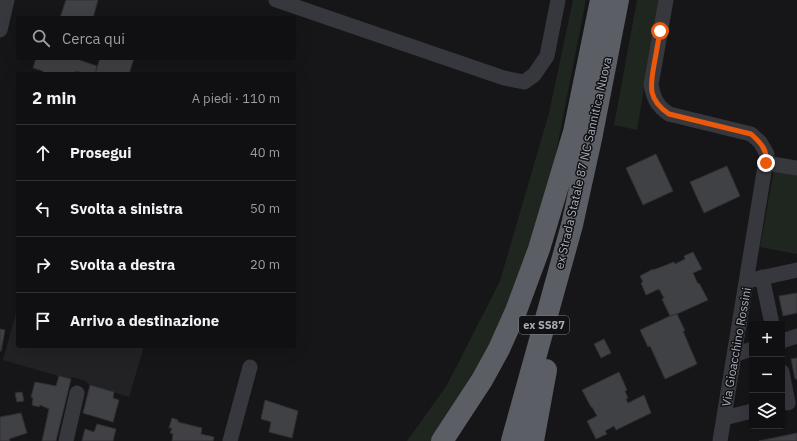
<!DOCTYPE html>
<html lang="it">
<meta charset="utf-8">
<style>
:root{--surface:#101012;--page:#19191b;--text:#f1f3f6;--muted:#9c9d9f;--line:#303032}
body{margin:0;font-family:"IBM Plex Sans",sans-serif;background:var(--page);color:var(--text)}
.controls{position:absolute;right:12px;bottom:12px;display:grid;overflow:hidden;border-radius:4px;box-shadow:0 4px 16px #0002}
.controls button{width:36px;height:36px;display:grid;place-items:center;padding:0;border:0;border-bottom:1px solid var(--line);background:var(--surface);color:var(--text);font:20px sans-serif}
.stop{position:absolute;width:12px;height:12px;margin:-9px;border:3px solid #ea580c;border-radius:50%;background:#fff}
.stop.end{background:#ea580c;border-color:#fff;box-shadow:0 1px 4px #0008}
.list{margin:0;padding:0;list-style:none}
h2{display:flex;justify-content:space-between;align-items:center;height:52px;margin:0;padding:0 16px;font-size:17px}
h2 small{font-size:13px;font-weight:400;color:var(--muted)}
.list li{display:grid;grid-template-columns:26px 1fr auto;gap:12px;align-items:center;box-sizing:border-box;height:56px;padding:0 16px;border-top:1px solid var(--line)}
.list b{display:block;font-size:15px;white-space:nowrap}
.list em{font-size:13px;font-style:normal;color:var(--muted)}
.icon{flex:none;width:22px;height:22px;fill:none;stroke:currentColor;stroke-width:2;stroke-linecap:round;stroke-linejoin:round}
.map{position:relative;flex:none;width:797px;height:441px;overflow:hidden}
.search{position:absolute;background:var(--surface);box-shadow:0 4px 16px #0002;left:16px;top:16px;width:280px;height:44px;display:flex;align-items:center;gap:10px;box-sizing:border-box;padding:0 14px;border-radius:4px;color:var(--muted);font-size:15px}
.panel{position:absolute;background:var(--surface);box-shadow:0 4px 16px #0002;left:16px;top:72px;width:280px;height:276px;border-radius:4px}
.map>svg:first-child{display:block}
</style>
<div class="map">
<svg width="797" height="441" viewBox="0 0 797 441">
<rect width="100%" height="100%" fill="#161618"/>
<path fill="#222225" d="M18,306V346H144L129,397L88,384L86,381L72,377L69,379L3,360Z"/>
<path fill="#1e261f" d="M573,0H586L555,158L518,291L484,363L432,441H407L447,385L500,281L549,113Z
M637,0H659L637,130L614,125Z
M774,170L797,174V254L760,247Z"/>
<path fill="#404145" stroke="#303034" d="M66,0H98L93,18H60Z
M36,58H80L79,60L97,66L95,74H85L76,71L75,74H42L43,71L33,68Z
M100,58H134L129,74H95Z
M656,154L673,191L643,205L626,168Z
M727,166L740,196L704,213L690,182Z
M693,252L702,269L693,273L698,284L699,283L708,300L677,314L670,316L662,299L664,298L659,289L646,295L641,283L643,282L640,276L653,269V270L674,262L675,264L685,259L684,256Z
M797,293V313L783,316L779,296Z
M677,314L685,331H683L697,364L665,379L650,346L648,347L640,330L670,316Z
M0,329L5,330L1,351H0Z
M604,339L611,353L601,358L594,344Z
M797,358V379H795L791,359Z
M619,372L627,390L625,391L628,398L626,399L628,403L644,395L651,413L616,430L614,426L605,431L607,434L596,439L587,421L597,416L592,407H591L582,390Z
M59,376L71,379L56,441H42L49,409L40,405L39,407L32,405L33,398L31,397L35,382L56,386Z
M90,385L114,392L113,398L119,400L113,422L83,413Z
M22,392L24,401L17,402L15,393Z
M265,400L298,411L292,438L269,432L271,422L261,419Z
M21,413L27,433L9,439L10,441H0V417Z
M172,418L178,420V422L202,428L201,434L214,437L213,441H172L173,434L170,433L172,428H169Z
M97,424L116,429L113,441H82L85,429L94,432Z
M797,433V441H759Z"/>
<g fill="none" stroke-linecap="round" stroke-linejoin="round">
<path stroke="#37383d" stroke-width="15" d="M276,0L504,78L524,82L534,75L547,56L558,0
M666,0L651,85C654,99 657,106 669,114L751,134L760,142L767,154L720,441
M0,30L7,0
M766,163L797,168
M762,277L772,324
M747,281L797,270
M782,341L797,336
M734,355L752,349
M782,372L788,403
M724,418L752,411
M66,441L77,393
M230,441L250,367"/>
<path stroke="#5b5e65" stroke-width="22" d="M442,441L482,380L499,349L516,311L539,249L574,132L601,0
M512,441L572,225L591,139L618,0
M533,441L546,370"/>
</g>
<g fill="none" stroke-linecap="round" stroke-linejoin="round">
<path stroke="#ea580c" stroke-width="5" d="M660,31C658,43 656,54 654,65C650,87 648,100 669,114L751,134C760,142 768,150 766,163"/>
</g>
<g text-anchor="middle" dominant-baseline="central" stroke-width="3" stroke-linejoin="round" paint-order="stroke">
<rect fill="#111113" stroke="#7b7e86" stroke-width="1" x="519" y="316" width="50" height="18" rx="3"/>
<g font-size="11" font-weight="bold" fill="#a8adb8">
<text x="544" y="325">ex SS87</text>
</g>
<g font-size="12" fill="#a8adb8" stroke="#111113">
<text transform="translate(583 163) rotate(-77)">ex Strada Statale 87 NC Sannitica Nuova</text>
<text transform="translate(736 347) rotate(-80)">Via Gioacchino Rossini</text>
</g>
</g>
</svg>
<div class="controls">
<button>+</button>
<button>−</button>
<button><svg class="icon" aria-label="layers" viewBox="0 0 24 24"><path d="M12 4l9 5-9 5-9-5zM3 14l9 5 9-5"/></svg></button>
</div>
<div class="stop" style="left:660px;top:31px"></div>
<div class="stop end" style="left:766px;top:163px"></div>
<div class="search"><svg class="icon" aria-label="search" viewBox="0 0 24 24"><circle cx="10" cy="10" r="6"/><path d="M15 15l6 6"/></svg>Cerca qui</div>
<section class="panel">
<h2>2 min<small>A piedi · 110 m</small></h2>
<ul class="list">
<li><svg class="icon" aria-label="ahead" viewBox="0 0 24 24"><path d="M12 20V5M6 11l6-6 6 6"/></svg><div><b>Prosegui</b></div><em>40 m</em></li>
<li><svg class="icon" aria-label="left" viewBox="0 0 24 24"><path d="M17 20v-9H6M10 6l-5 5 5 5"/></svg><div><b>Svolta a sinistra</b></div><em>50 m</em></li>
<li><svg class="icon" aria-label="right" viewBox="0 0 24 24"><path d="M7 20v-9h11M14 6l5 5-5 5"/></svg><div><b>Svolta a destra</b></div><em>20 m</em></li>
<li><svg class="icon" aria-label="arrive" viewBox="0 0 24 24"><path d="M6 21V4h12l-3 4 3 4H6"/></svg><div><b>Arrivo a destinazione</b></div></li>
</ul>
</section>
</div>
